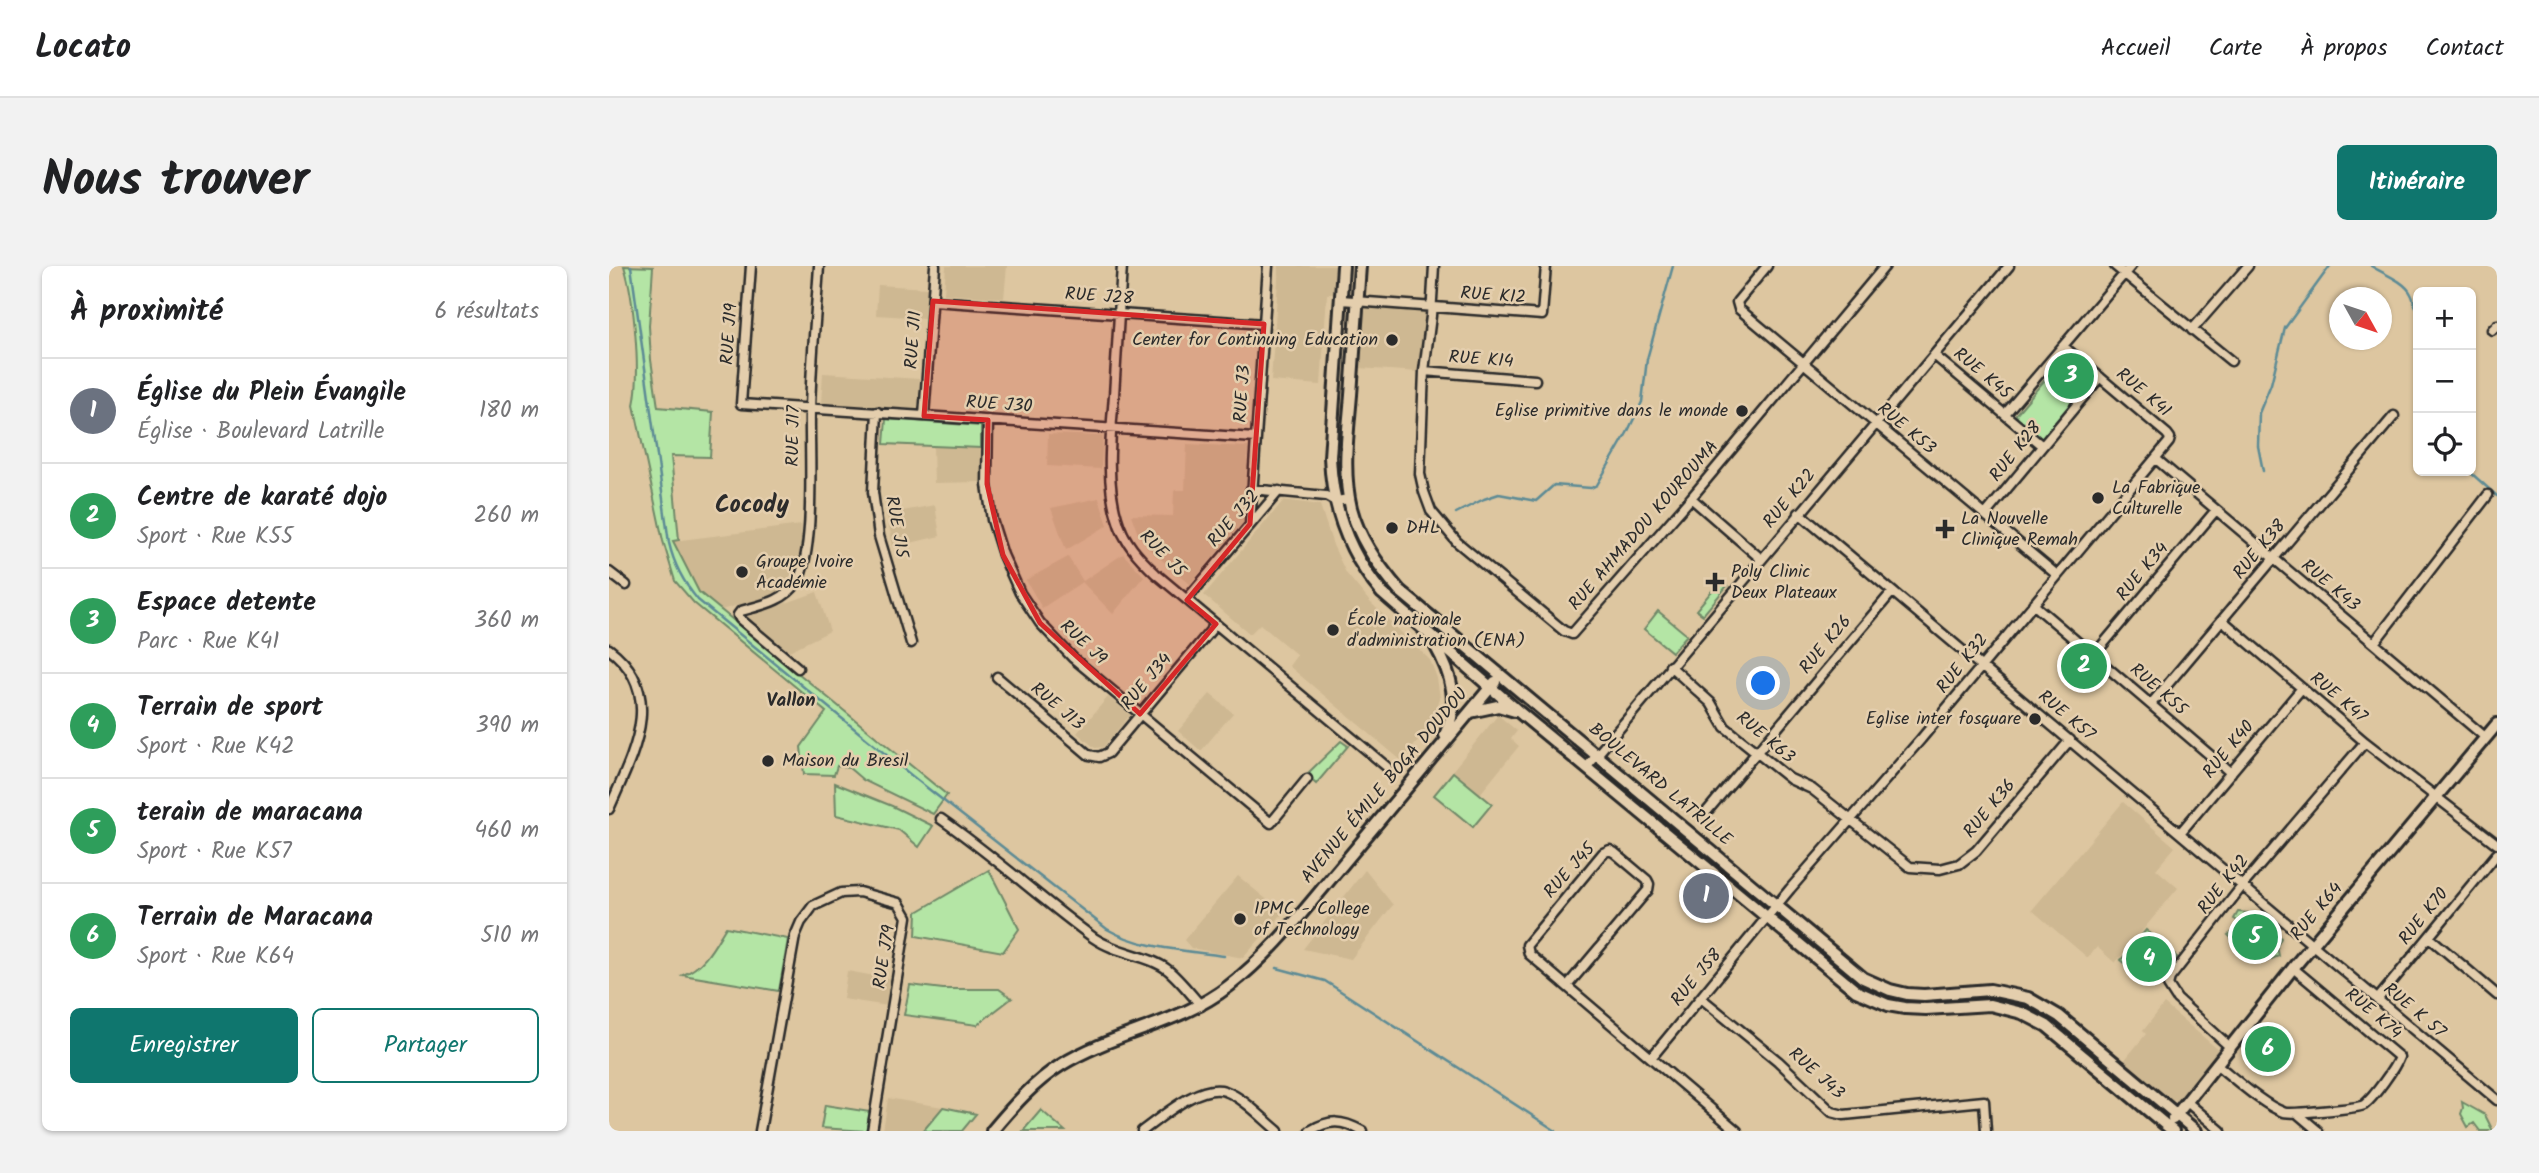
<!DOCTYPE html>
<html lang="fr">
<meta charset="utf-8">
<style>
:root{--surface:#fff;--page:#f2f2f2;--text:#202124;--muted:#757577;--line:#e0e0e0;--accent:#0f766e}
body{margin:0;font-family:Kalam,sans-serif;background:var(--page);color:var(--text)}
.controls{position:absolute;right:21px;top:21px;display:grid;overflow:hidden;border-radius:10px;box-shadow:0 2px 5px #0004}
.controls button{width:63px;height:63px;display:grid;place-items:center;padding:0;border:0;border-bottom:2px solid var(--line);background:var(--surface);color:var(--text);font:35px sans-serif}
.compass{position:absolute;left:1720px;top:21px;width:63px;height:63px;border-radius:50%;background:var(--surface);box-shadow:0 2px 5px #0004;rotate:130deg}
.you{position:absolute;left:1155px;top:418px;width:24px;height:24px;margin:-18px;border:5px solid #fff;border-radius:50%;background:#1a73e8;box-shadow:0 0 0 10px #1a73e833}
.badge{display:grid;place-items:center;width:46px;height:46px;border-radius:50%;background:var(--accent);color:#fff;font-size:23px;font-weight:700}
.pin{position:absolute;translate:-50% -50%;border:4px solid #fff;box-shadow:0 2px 7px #0006}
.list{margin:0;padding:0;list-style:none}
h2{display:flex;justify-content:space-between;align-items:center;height:91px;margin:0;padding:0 28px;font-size:30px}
h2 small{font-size:23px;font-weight:400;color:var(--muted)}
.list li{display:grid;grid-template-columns:46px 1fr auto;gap:21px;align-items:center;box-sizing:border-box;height:105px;padding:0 28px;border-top:2px solid var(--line)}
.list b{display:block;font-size:26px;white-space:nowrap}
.list p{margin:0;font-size:23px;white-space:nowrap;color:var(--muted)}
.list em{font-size:23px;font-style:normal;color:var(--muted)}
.actions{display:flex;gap:14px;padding:21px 28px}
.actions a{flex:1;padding:16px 0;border:2px solid var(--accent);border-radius:10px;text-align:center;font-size:24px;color:var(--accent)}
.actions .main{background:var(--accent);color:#fff}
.icon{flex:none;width:38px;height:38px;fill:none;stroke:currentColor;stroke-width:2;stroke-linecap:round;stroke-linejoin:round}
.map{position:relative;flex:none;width:1888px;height:865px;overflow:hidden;border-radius:10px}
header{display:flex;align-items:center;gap:42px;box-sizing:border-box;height:98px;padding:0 35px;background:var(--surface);border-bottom:2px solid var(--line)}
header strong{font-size:33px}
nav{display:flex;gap:38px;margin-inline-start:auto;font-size:24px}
.intro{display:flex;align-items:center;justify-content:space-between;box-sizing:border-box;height:168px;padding:0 42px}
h1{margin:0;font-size:49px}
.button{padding:18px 32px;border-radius:10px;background:var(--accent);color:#fff;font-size:24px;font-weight:700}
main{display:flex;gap:42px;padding:0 42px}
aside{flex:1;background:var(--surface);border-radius:10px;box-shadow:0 2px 5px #0004}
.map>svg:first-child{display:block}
</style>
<header>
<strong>Locato</strong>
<nav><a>Accueil</a><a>Carte</a><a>À propos</a><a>Contact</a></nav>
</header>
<div class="intro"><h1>Nous trouver</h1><a class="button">Itinéraire</a></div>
<main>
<aside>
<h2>À proximité<small>6 résultats</small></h2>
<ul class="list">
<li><span class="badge" style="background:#6b7280">1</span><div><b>Église du Plein Évangile</b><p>Église · Boulevard Latrille</p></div><em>180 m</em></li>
<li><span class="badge" style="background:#2e9e5b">2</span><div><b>Centre de karaté dojo</b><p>Sport · Rue K55</p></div><em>260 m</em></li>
<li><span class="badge" style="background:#2e9e5b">3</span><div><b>Espace detente</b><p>Parc · Rue K41</p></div><em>360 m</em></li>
<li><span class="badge" style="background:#2e9e5b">4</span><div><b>Terrain de sport</b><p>Sport · Rue K42</p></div><em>390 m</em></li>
<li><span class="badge" style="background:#2e9e5b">5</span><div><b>terain de maracana</b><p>Sport · Rue K57</p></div><em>460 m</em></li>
<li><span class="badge" style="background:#2e9e5b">6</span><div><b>Terrain de Maracana</b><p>Sport · Rue K64</p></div><em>510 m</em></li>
</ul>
<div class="actions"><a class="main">Enregistrer</a><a>Partager</a></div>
</aside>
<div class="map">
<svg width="1888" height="865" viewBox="0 0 1888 865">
<rect width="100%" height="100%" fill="#ddc6a0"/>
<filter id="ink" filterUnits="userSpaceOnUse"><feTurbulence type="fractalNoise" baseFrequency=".0143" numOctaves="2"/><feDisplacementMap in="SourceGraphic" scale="14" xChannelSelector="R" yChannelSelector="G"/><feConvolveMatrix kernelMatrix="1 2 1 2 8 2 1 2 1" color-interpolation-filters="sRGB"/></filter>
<g filter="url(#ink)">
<path fill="#ceb892" d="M337,0H398L395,32L335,28Z
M670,0H726L724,28H718L712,119L662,115Z
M269,19L318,22L316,52L267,49Z
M753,40L817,46L811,106L749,102Z
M214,107L311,113L309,143L212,137Z
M439,168L494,170L492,203L438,200Z
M578,178L639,181L635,255L581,318L540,283L529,268L522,249L564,250L565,224H576Z
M324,180L372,182V216L325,217Z
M490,232L499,259L457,284L442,242Z
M675,234L711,239L724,279L737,307L761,336L821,394L828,412L831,432L823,457L793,495L680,400L688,389L651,358L641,368L595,329Z
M326,239L331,270L284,281L278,248Z
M192,259L193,272L188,300L185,311L176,322L168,328L112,344L90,326L64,275Z
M514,288L535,310L504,348L473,316L433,342L417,314L459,291L474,315Z
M208,326L221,365L178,386L135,352Z
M601,428L624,447L592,485L569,465Z
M499,431L521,449L494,481L486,482L468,467Z
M889,449L908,465L902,473L910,480L871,528L843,505Z
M1514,536L1566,581L1547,603L1569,622L1506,697L1488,681L1479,692L1423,644Z
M756,604L784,639L779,645L742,693L694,683Z
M629,610L674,647L634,692L582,682L575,674Z
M238,705L283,713L279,740L234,733Z
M1555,738L1612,786L1572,834L1561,835L1514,796L1537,768L1534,765Z
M279,832L302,836L334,841L314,865H274Z"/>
<path fill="#b4e5a5" stroke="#708868" stroke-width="2" d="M15,0L44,1L40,60L42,94L49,141L104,146L101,191L62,190L70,274L64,275L90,326L338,529L324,548L254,514L240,502L228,500L225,509L195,508L192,481L217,446L85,337L66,315L54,275L25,139C32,107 25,31 15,0Z
M1456,90L1461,91L1487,114L1433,175L1410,156L1407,148Z
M277,153L372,160V182L275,178Z
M1111,315L1118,320L1094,349L1087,344Z
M1049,345L1078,369L1063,386L1035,363Z
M732,475L739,480L707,518L697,509Z
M844,506L883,538L864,561L825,529Z
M226,517L283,540L324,560L310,581L290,564L227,549Z
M380,604L410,663L394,686L307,670L308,646Z
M1629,646L1650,648L1654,656L1666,660L1672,672L1668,680L1670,690L1655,696L1653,680L1645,677L1640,680L1625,675L1619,669L1622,667L1632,669L1635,659L1625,653Z
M117,661L179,673L170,725L74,709C96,700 105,680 117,661Z
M1537,664L1568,691L1544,721L1512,694Z
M301,719L334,723H390L403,732L368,759L295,749Z
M1660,770L1671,777L1657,797L1646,789Z
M1853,836L1876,849L1884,865H1871L1865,857L1859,861L1852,848L1854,842Z
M216,839L261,846L257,865L212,862Z
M334,841L367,848L353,865H314Z
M432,844L456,865H414Z"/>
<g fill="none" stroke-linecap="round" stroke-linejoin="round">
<path stroke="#5d8b95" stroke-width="2.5" d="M22,0L60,277C65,299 74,316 89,334L303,510L498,663C533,683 575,684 615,690
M1762,0C1773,7 1796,15 1802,28C1806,35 1803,37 1809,43
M1862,165V207L1888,230
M1654,205L1649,180L1650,147L1662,118L1676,62L1721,0
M847,247L875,233L890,228L927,235L945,219L982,222L988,219L1018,167L1033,136L1038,93L1064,0
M668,702L716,715L947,865"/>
<defs>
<path id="street" d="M142,0L132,138L646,172
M513,0C510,43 508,86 505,129C502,169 496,213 508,252C514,275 530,292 547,308L778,501
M825,0L822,50L815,105L811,208L815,226L822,245L848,276L955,365L963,368L1082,232L1276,0
M1158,0L1128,36L1130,43L1448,309
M1506,0L1622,95
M732,34L933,49L937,0
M324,35L655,58
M1583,64L1639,0
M1883,64L1888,59
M1325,89L1432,179
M815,105L926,114
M268,146L264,226L270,270L302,377
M1396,148L1522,0
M315,150L326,0
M379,154L378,218L383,254L394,289L411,327L431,357L464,392L662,557L698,513
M1547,193L1876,471
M642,223L717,230L726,235L741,233
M1082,232L1151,292
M1190,247L1888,834
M1376,249L1491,111
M641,258L659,0
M0,306L17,319
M578,333L670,225
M1424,338L1622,507
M1613,354L1756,476L1888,578
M1765,377L1879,229
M0,383C59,427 23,490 0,543
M1485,389L1607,244
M1061,400L1102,437L1116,461L1181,513L1203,523L1301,601L1331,603L1350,598L1367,585L1461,474
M189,402L131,353L129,349L132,345C153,339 176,335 188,316C207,284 200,185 201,145C202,97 207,48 210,0
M388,411L480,489L490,491L499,487L607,358
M1542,438L1785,150
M977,502L1400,0
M1094,550L1283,326
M332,553C385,590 433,634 485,672C508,688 540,689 559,704C571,714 582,728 592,740
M1571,567L1693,422
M1820,671L1888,729
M958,720L1039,624L1040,618L1038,614L1006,587L1001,584L994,587L918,679L920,688L1128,865
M1092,732L1169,795L1223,846L1235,849L1375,835L1377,865
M1768,734L1888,588
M1621,781L1568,733L1559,719L1561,712L1634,619L1756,476
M1042,792L1181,623L1312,473L1560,176L1561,172L1558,168L1454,80
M1607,798C1625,812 1654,839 1674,846C1680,849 1750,842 1755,839C1765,831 1786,802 1790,791L1684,702
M1578,836L1612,865
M1689,848L1709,865
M151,865L186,670L192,656L204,640L232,627L250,626L290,637L298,651L263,865
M533,865C553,851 590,817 616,825C635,832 653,852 669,865
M701,865C721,853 733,854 753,865"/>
<path id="secondary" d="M734,0L721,191C723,243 739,287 773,327L910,446L1247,725L1279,739L1296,742L1317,743L1381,739L1413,747L1438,760L1564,865
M751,0C748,43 745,86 742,129C739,166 733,205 742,242C750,273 770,301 791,325L1254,712L1281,724L1298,728L1315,729L1381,724L1419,732L1450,750L1587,865
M826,379C843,409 851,437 836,469
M861,446L889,440L906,445
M1564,853L1684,702L1888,458
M383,865C404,840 425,816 452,799C505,766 570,759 620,720C662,688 695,644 729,604C781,541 834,479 886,416"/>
</defs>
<use href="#street" stroke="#2b2b2b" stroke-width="13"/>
<use href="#secondary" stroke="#2b2b2b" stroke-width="16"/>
<use href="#street" stroke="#e4cead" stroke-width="8"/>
<use href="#secondary" stroke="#e4cead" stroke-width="10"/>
</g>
</g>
<path fill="#d62828" fill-opacity="0.2" stroke="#d62828" stroke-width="5" stroke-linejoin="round" d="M324,35L655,58L641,258L578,334L607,358L531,448L431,357L394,289L378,218L379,154L315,150Z"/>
<g fill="#2b2b2b" stroke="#e4cead" stroke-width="2.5">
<circle cx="783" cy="74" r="7"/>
<circle cx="1133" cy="145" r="7"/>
<circle cx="1489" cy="232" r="7"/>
<circle cx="783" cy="262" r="7"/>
<path d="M1332.5 252.5h7v7h7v7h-7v7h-7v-7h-7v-7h7z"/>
<circle cx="133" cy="306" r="7"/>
<path d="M1102.5 305.5h7v7h7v7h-7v7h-7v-7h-7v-7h7z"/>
<circle cx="724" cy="364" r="7"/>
<circle cx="1426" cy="453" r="7"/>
<circle cx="159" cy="495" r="7"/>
<circle cx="631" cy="653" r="7"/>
</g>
<g text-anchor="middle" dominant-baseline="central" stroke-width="5" stroke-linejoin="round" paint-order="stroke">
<g font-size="18" fill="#2b2b2b" stroke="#e4cead">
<text transform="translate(884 30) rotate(4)">RUE K12</text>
<text transform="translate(490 31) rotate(4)">RUE J28</text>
<text transform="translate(121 68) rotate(-86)">RUE J19</text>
<text transform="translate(305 74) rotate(-86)">RUE J11</text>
<text transform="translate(872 94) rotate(4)">RUE K14</text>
<text transform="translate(1373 108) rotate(40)">RUE K45</text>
<text transform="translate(1534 127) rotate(40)">RUE K41</text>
<text transform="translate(634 128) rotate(-86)">RUE J3</text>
<text transform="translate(390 139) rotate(4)">RUE J30</text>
<text transform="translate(1297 163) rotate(40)">RUE K53</text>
<text transform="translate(185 170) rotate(-89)">RUE J17</text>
<text transform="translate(1407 186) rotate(-51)">RUE K28</text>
<text transform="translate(1181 233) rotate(-50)">RUE K22</text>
<text transform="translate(625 253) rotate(-49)">RUE J32</text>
<text transform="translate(1035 260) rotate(-49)">RUE AHMADOU KOUROUMA</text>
<text transform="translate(287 261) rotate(80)">RUE J15</text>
<text transform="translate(1651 284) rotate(-50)">RUE K38</text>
<text transform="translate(553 288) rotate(46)">RUE J5</text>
<text transform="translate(1534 306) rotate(-50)">RUE K34</text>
<text transform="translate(1721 320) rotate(40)">RUE K43</text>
<text transform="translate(474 377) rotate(43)">RUE J9</text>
<text transform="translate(1217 379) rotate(-50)">RUE K26</text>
<text transform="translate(1354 398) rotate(-51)">RUE K32</text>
<text transform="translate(538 416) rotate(-50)">RUE J34</text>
<text transform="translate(1549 424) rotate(41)">RUE K55</text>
<text transform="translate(1729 432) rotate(40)">RUE K47</text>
<text transform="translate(448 441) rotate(40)">RUE J13</text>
<text transform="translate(1457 450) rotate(40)">RUE K57</text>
<text transform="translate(1156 472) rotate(40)">RUE K63</text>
<text transform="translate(1620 484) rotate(-50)">RUE K40</text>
<text transform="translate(1051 519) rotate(40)">BOULEVARD LATRILLE</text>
<text transform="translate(776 520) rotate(-50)">AVENUE ÉMILE BOGA DOUDOU</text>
<text transform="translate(1381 543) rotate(-50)">RUE K36</text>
<text transform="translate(961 605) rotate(-48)">RUE J45</text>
<text transform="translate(1615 619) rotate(-51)">RUE K42</text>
<text transform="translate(1708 646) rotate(-50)">RUE K64</text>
<text transform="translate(1815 651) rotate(-51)">RUE K70</text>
<text transform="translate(276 691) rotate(-81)">RUE J79</text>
<text transform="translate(1088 712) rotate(-50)">RUE J58</text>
<text transform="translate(1805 745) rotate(40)">RUE K 57</text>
<text transform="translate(1764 748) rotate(40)">RUE K74</text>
<text transform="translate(1207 808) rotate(42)">RUE J43</text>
</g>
<g font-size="18" fill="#2b2b2b" stroke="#e4cead" text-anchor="start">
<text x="769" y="74" text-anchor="end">Center for Continuing Education</text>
<text x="1119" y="145" text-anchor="end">Eglise primitive dans le monde</text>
<text x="1503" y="222">La Fabrique<tspan x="1503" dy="21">Culturelle</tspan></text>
<text x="1352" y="253">La Nouvelle<tspan x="1352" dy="21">Clinique Remah</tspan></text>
<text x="797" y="262">DHL</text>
<text x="147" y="296">Groupe Ivoire<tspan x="147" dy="21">Académie</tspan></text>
<text x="1122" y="306">Poly Clinic<tspan x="1122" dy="21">Deux Plateaux</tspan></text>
<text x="738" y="354">École nationale<tspan x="738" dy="21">d'administration (ENA)</tspan></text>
<text x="1412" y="453" text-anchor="end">Eglise inter fosquare</text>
<text x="173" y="495">Maison du Bresil</text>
<text x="645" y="643">IPMC - College<tspan x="645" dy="21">of Technology</tspan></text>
</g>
<g font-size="19" font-weight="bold" fill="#2b2b2b" stroke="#e4cead">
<text x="182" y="435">Vallon</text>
</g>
<g font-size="24" font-weight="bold" fill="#2b2b2b" stroke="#e4cead">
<text x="143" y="239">Cocody</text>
</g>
</g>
</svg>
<div class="controls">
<button>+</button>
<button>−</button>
<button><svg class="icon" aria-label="locate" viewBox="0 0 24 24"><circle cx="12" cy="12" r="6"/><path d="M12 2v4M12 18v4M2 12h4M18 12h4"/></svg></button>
</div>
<svg class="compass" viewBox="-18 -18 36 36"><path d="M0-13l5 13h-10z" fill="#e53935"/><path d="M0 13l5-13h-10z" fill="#757577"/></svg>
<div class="you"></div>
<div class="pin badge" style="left:1097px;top:630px;background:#6b7280">1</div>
<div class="pin badge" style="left:1475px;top:400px;background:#2e9e5b">2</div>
<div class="pin badge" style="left:1462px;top:110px;background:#2e9e5b">3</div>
<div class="pin badge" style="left:1540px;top:693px;background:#2e9e5b">4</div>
<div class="pin badge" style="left:1646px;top:671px;background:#2e9e5b">5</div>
<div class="pin badge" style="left:1659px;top:783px;background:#2e9e5b">6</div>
</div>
</main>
